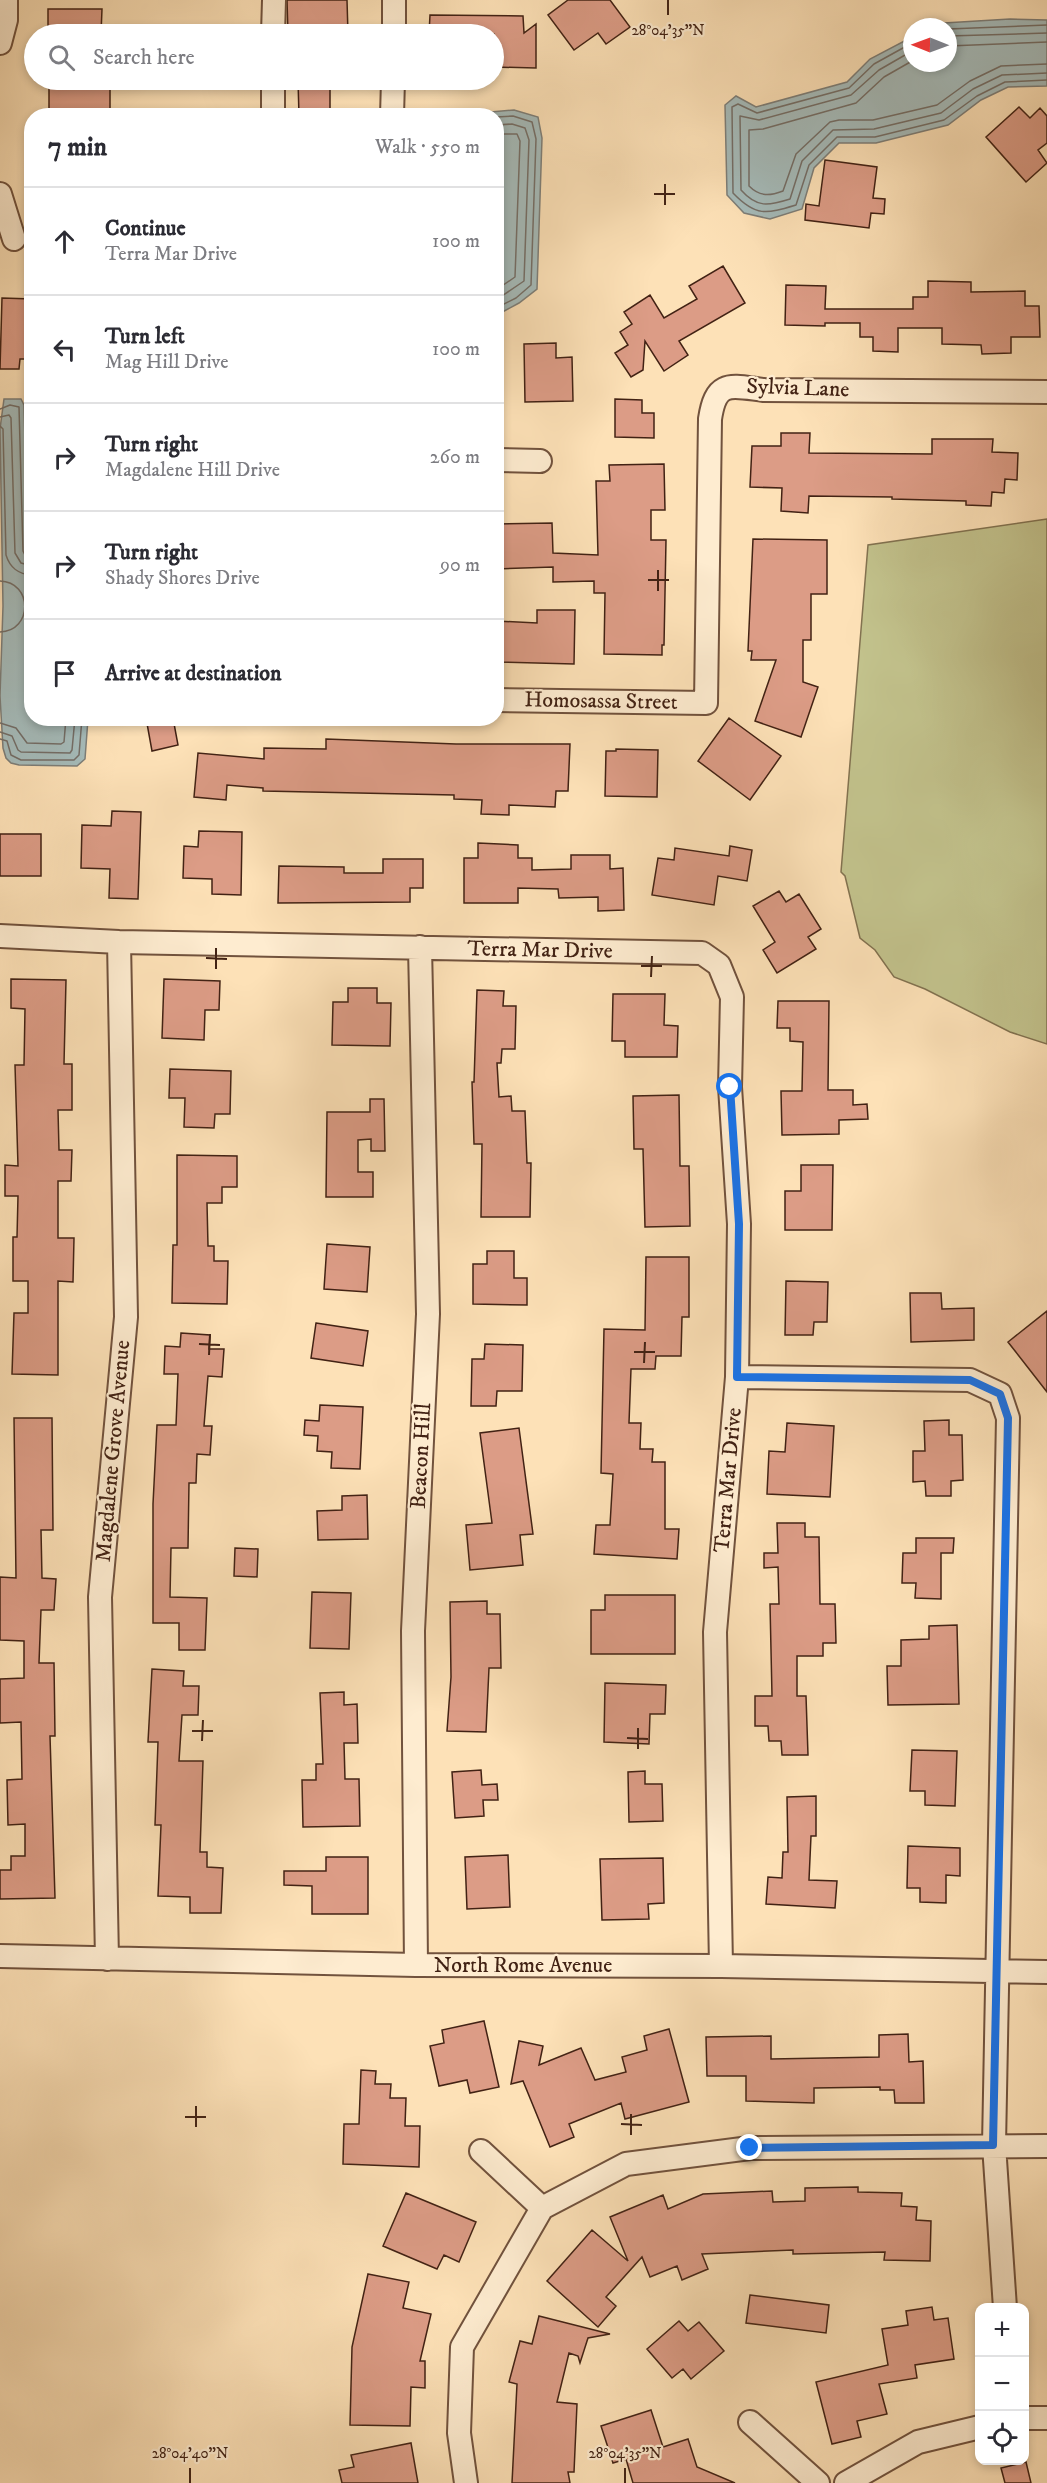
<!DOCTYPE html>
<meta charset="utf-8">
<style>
:root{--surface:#fff;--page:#f7f7f7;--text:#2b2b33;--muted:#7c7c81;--line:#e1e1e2}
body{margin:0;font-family:"IM FELL DW Pica",serif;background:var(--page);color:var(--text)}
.controls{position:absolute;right:18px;bottom:18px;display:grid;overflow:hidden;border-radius:12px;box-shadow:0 3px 9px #0003}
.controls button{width:54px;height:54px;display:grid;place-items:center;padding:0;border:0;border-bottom:2px solid var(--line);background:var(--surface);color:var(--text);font:30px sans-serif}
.compass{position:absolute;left:903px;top:18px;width:54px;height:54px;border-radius:50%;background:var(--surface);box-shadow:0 3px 9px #0003;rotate:271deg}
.stop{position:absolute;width:18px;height:18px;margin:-14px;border:4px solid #1a73e8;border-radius:50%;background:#fff}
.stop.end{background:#1a73e8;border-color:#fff;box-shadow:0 2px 6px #0008}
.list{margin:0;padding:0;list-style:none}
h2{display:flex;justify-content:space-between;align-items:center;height:78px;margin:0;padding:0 24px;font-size:26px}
h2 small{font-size:20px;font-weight:400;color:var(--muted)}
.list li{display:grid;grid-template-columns:39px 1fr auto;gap:18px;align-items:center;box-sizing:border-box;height:108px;padding:0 24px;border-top:2px solid var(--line)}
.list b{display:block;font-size:22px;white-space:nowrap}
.list p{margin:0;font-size:20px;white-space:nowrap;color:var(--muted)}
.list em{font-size:20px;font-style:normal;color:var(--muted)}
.icon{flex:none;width:33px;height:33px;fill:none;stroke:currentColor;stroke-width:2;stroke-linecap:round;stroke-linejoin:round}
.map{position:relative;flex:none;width:1047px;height:2483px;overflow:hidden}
.search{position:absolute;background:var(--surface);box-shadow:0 3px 9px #0003;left:24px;top:24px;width:480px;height:66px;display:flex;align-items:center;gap:15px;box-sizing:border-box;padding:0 21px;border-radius:33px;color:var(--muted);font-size:22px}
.panel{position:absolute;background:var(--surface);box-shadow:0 3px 9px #0003;left:24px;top:108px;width:480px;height:618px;border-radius:24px}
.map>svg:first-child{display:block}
</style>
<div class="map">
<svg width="1047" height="2483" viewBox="0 0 1047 2483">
<rect width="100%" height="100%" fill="#fde1b7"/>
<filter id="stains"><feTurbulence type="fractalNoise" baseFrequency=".00333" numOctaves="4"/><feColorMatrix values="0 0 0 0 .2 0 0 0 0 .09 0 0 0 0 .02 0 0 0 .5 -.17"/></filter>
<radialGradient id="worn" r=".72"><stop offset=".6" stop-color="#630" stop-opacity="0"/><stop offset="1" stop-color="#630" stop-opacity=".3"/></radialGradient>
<path fill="#c2c28c" stroke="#827250" stroke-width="1.5" d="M1047,519V1044L1010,1032L925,989L894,977L875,950L860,938L845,876L841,872L868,545Z"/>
<path fill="#a5bbba" stroke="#7d7e78" stroke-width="1.5" d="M1010,19L1047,20V86L1008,87L981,100L948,125L876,143H839L814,168L802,209L770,219L744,213L727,195L725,105L736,96L756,107L847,82L870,59L912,37V63H948V27H935L944,23Z
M514,110L538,117L542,138L537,289L519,303L497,315L496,116L457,115Z
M4,399H21L24,405L28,551L32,558V718L88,719L85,759L77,766L19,765L11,763L6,758L3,748L0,696L3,606L0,429Z"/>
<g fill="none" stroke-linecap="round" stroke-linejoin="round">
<path stroke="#746e67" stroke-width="1.5" d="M948,29L1047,25
M948,36L1047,33
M912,43L874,64L849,88L757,113L738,104L732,107L733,193C756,217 766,214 796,205L809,165L837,137H875L944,120L977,96L1005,82L1047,80
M948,46L1047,42
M912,51L879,70L851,95L759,120L740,116L741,190C757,208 768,206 790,199L802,161L833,130L874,129L941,113L973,89L1002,75L1047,73
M912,61L884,77L856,103L763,129L749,130V186C760,197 770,196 783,191L796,154L830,122L839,120H873L937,105L970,81L1001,66L1047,64
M496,117L513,116L532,122L536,139L531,285L516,298L496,308
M496,125L512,124L525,128L529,140L524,281L496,300
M496,134H517L520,141L515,277L496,290
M0,409L10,405L19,407L23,551L26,557L32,558
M0,417L9,415L11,418L15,553L21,563L32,566
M0,426L3,429L6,555C10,568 18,574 32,575
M0,581C33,582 33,631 0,632
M0,723L16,728L27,743L61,744L64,742L66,718
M0,732L12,736L18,750L21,752L70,753L72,750L75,718
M0,739L7,741L11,755L21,760H74L79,755L82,718"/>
</g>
<path fill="#dc9c86" stroke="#422214" stroke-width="1.5" d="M287,0H347L348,34H288Z
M568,0H610L630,27L606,44L598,33L574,50L548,15Z
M48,9H102L101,34H48Z
M430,15L523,16L524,33L536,24V68L494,67V34H429Z
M49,80H110V116H51V109H49Z
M298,80H330V116H299Z
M1019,107L1030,118L1040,108L1047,116V143L1038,150L1047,163L1026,182L986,137Z
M825,160L877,167L873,198L885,199L884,214L871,213L869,228L805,220L806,204L819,206Z
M723,266L745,303L679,341L688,355L664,371L645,341L643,370L631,377L615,353L628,345L620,332L632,324L624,312L650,295L664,318L697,299L689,286Z
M928,281L971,282V292L1025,291V306H1039L1040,337H1011V353L982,354L981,345L942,344V328H898V352L873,351V337H860V323H825V326L785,325L786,285L826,286L825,309H913V297H928Z
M2,298L32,299V359H20L19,369H0Z
M556,343V358L572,357L573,401L525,402L524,344Z
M615,399L642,400V413H654V438L615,437Z
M781,433H810L809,453L932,454V439H993L992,452L1018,453L1017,480L1005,479L1004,493L992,492L991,506L966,505V501L892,499V497L809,496L808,513L781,511L782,488L750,487L752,446H781Z
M664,464L665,510H651V540H666L664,645H662V655L604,654L605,593H594V581L553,582V567L496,569V524L552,523L553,553L598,555L596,481H610L609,465Z
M753,539L827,540V594H811V640H803V682L818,687L801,737L755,721L776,660H751L752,651H748Z
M537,610H575L574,664L496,662V621L537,623Z
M146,718H173L178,745L152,751Z
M729,718L781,756L750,800L698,761Z
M326,739L456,744H570L568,791H556L555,807L509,805V815L481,814L482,800L454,799V795L263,791V788L227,785L226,800L194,797L198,753L264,759V748L326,749Z
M616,749L658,750L657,797L605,796L606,751H616Z
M112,811L141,812L138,899L109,898L110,869L81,868L82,825L111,826Z
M199,831L242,832L241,895L212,894V879L183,878L184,846L198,847Z
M0,834H41V876H0Z
M478,843L518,845V858H532V870L571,869V855H610V869L623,868L624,910L598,911V897L559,898L558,889L518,888V903H464V858H478Z
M730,846L752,850L747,881L718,876L714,905L652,895L658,858L674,860L675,848L729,856Z
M383,859H423V888H410V902L278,903L279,866L344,867V873H383Z
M779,891L786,902L799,894L821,929L808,937L816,949L777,973L763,950L775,942L753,906Z
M11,979L66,980L64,1064H72V1110H58L59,1150H72L71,1181H58V1238H74L73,1282L58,1281V1375L12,1374L14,1313H28V1281H13V1237H17L18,1196H5V1165L18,1166L15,1065H24L25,1009L11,1008Z
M164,979L220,981L219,1010H205L204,1040L162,1038Z
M348,988H377V1003H391L390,1046L332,1045L333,1002H348Z
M477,990L504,991L503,1006H516L515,1049H502L501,1063H497L499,1097L511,1096L512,1111H525L527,1163H531L530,1217H481L482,1144H474L472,1082H474Z
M613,994H665L664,1025L678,1026L677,1057H625V1041H612Z
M778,1001H829L828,1090H853V1105L867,1104L868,1119L839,1120V1134L782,1135L781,1091H802L803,1042L790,1041V1028H777Z
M170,1069L231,1071L230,1114H215L214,1128L184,1127L185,1098H169Z
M679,1095L680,1166H689L690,1226L645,1227L643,1149H634L633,1096Z
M370,1099H384L385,1151H371V1139L358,1140V1172H373V1197H326L327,1112H370Z
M177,1155L237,1156V1187H222V1203H207L208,1246H214V1261H228L227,1304L172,1303L173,1245H177Z
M801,1165H833L832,1230H785V1191H801Z
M327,1244L370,1247L367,1292L324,1289Z
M487,1251H514V1278H527V1305L473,1304V1264H487Z
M646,1257H689V1317H682L681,1356H656L655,1369H631L629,1423H641L640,1449H653L652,1462H665V1529H679L677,1559L594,1554L596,1525H610L613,1474L601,1473L604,1329L645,1330Z
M786,1281L828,1282L827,1322H814L813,1335H785Z
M910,1293H941L942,1309L974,1308V1340L911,1342Z
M1047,1311V1392L1008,1342Z
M316,1323L368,1331L363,1366L311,1358Z
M181,1333L210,1335L209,1349H224L222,1377L208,1376L204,1426H212L210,1455L197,1454L196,1483H189L188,1548H171L170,1597L207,1598L205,1650H179V1623H153V1504L157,1425H176L178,1374H164L165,1346L180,1347Z
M485,1344L523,1345L522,1391H497L496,1406H471L472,1359H484Z
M320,1405L363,1407L360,1469L331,1468L332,1452L317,1451L318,1436L304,1435L305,1420L319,1421Z
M14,1418H52L53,1530H41L42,1578L56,1579L54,1610H41L39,1663H54L55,1736H50L55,1898L0,1899V1870H11V1856H25V1824L8,1825L7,1780L22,1779L21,1722L0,1723V1679L24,1678V1641L0,1640V1577L16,1578Z
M949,1420V1435H962L963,1480L951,1481V1496H926L925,1481L913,1482V1451H925L924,1421Z
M787,1423L834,1426L830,1497L767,1494L769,1451L785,1452Z
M519,1428L533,1534L520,1535L523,1565L470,1570L466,1525L492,1523L480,1433Z
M367,1495L368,1539L318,1540L317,1511L342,1510V1496Z
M777,1523H805V1537H819L820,1604H835L836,1643H823V1656H797V1696H806L808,1755H782L781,1741H769L768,1726H755V1696H772L770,1604H779L778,1567L764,1568V1553H778Z
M916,1538H954L953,1553H941V1599L915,1598L916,1583H902L903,1553H916Z
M235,1548L258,1549L257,1577L234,1576Z
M312,1592L351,1593L349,1649L310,1648Z
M605,1595H675V1654H591V1610H605Z
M487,1601V1614H500L501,1668H489L486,1732L447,1731L451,1677L450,1602Z
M957,1625L959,1704L888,1705L887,1666H901V1640L929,1639V1626Z
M152,1669L184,1671L183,1686H199L198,1715H182L179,1761H203L200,1852H207V1867L223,1868L221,1913H190V1897L158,1896L161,1825H155L158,1742H148Z
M605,1683L666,1685L665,1714H650L649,1744L604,1742Z
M344,1692V1705L357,1704L358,1743H344L345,1779H359L360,1826L303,1827L302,1780H316V1764H323L320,1693Z
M912,1750L957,1751L955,1806L925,1805V1791H910Z
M481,1770L482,1785L497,1784L498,1800H483L484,1816L455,1818L452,1772Z
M645,1771V1784H662L663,1821L629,1822L628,1772Z
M816,1796V1836H811L809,1880L837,1881L835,1908L766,1904L768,1877L782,1878L783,1852H788L787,1797Z
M908,1846L960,1848V1876L946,1875V1903L920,1902V1888H907Z
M508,1855L510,1907L467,1909L465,1857Z
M326,1857H368V1914H312V1886L284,1885V1871H326Z
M663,1858L664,1903L648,1904L649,1919L602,1920L600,1859Z
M484,2021L499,2087L470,2093L467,2080L439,2086L430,2046L444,2043L442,2030Z
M669,2029L689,2102L625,2119L621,2103L569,2124L574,2137L550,2147L523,2081L511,2084L519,2041L543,2046L539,2065L581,2048L595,2080L626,2072L622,2057L647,2050L644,2036Z
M908,2034L909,2062L923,2061L924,2103H895L894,2090H880V2087L814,2088V2103L746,2101V2076H707L706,2037L771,2036V2059L879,2057V2035Z
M361,2070L376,2071L375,2084H391L390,2098H406L405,2126H420L419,2167L343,2164L344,2124H359Z
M858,2187V2192L902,2193L901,2206L917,2207L916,2220L931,2221L930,2261L884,2260L885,2252L793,2254V2250L702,2254L708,2269L682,2280L677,2266L650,2277L642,2257L606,2297L616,2306L598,2327L547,2281L592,2230L628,2261L610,2217L663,2195L668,2209L703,2194L772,2191L773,2202L805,2201V2188Z
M406,2193L476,2222L459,2262L444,2255L437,2269L383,2246Z
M368,2274L409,2282L403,2308L431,2314L420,2361H425V2388L411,2387L410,2426L350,2425L352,2347Z
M750,2295L829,2305L826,2333L746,2323Z
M932,2307L934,2320L948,2318L954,2359L915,2365L917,2378L879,2384L887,2414L857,2421L861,2437L832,2444L816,2382L888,2365L882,2329L908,2325L906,2311Z
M539,2316L610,2334L588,2338L580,2363L578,2356L569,2353L557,2402L577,2404L574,2472H568L570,2483H512L517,2384L509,2382L520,2341L532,2344Z
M679,2321L688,2331L699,2322L724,2351L691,2379L683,2369L672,2378L647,2349Z
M651,2410L663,2447L688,2439L697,2467L735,2483H633L626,2459L613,2463L601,2426Z
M411,2443L418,2483H342L339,2470L354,2467L351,2455Z
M1026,2462L1031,2483H1005L1001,2468Z"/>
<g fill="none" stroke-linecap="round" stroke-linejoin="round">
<defs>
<path id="minor" d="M273,34L274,0
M394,34V0
M0,43L6,20V0
M273,116V80
M392,116L393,80
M0,194L14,239
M496,460L540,461
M496,700L706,703L710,419C716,379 731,386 764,390L1047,392
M0,936L119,942L702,953L719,965L732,997L730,1087L739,1224L737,1377L715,1632L721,1966
M737,1377L970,1380L1000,1394L1008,1418L994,2145L1005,2308
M0,1956L416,1965L721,1966L1047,1972
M107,1959L100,1597L126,1317L119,942
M416,1965L413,1631L428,1314L420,947
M481,2151L542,2208
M1024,2418H1047
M750,2422L818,2483
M466,2483L459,2433L462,2347L542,2208L626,2164L750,2148L1047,2146
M846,2483L918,2442L980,2427"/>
</defs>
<use href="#minor" stroke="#71523d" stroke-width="26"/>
<use href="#minor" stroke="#feecd0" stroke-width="22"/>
</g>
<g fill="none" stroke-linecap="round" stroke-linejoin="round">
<path stroke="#1a73e8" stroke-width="8" d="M730,1087L739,1224L737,1377L970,1380L1000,1394L1008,1418L993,2145L750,2148"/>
</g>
<path fill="none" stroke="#422214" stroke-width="2" d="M668,15V0M654,194H675M665,205V184M648,580H669M658,591V570M206,958L227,959M641,966H662M216,969V948M651,977L652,956M199,1344L220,1345M634,1352H655M209,1355L210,1334M644,1363L645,1342M192,1731H213M627,1738L648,1739M202,1741L203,1720M638,1749V1728M185,2117H206M621,2124L642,2125M196,2127V2106M631,2135V2114M190,2483V2468M625,2483V2468"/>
<g text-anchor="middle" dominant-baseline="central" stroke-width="4.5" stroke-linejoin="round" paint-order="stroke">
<g font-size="22" fill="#422214" stroke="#feecd0">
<text transform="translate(798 388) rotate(2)">Sylvia Lane</text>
<text transform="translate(601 701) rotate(1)">Homosassa Street</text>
<text transform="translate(540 950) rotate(1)">Terra Mar Drive</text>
<text transform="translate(113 1451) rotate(-85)">Magdalene Grove Avenue</text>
<text transform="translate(421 1456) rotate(-87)">Beacon Hill</text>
<text transform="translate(728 1480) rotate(-85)">Terra Mar Drive</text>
<text x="523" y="1965">North Rome Avenue</text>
</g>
</g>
<g font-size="15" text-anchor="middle" fill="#422214" stroke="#feecd0" stroke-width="4.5" stroke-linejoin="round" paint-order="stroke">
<text x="668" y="35">28°04'35"N</text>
<text x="190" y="2458">28°04'40"N</text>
<text x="625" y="2458">28°04'35"N</text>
</g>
<rect width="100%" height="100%" filter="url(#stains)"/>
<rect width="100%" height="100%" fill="url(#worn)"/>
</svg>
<div class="controls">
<button>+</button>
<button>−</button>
<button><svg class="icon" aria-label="locate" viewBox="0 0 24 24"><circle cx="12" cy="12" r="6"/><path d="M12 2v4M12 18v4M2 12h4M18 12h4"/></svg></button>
</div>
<svg class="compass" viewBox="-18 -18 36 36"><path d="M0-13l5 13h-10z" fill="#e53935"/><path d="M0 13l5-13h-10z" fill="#7c7c81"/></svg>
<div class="stop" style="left:730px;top:1087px"></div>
<div class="stop end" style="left:750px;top:2148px"></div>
<div class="search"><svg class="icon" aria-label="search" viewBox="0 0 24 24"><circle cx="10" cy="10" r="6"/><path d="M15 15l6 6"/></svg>Search here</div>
<section class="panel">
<h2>7 min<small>Walk · 550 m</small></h2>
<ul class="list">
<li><svg class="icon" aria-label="ahead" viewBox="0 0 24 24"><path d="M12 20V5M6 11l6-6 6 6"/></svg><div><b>Continue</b><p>Terra Mar Drive</p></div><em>100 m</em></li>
<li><svg class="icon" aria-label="left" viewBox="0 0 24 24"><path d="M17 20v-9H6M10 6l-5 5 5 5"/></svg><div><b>Turn left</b><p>Mag Hill Drive</p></div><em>100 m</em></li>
<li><svg class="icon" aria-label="right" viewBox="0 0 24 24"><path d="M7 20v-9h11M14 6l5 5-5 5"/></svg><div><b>Turn right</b><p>Magdalene Hill Drive</p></div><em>260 m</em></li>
<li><svg class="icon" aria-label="right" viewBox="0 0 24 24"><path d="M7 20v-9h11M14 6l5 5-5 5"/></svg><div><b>Turn right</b><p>Shady Shores Drive</p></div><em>90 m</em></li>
<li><svg class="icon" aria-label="arrive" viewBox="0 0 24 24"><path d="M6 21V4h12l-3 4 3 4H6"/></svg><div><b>Arrive at destination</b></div></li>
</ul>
</section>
</div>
